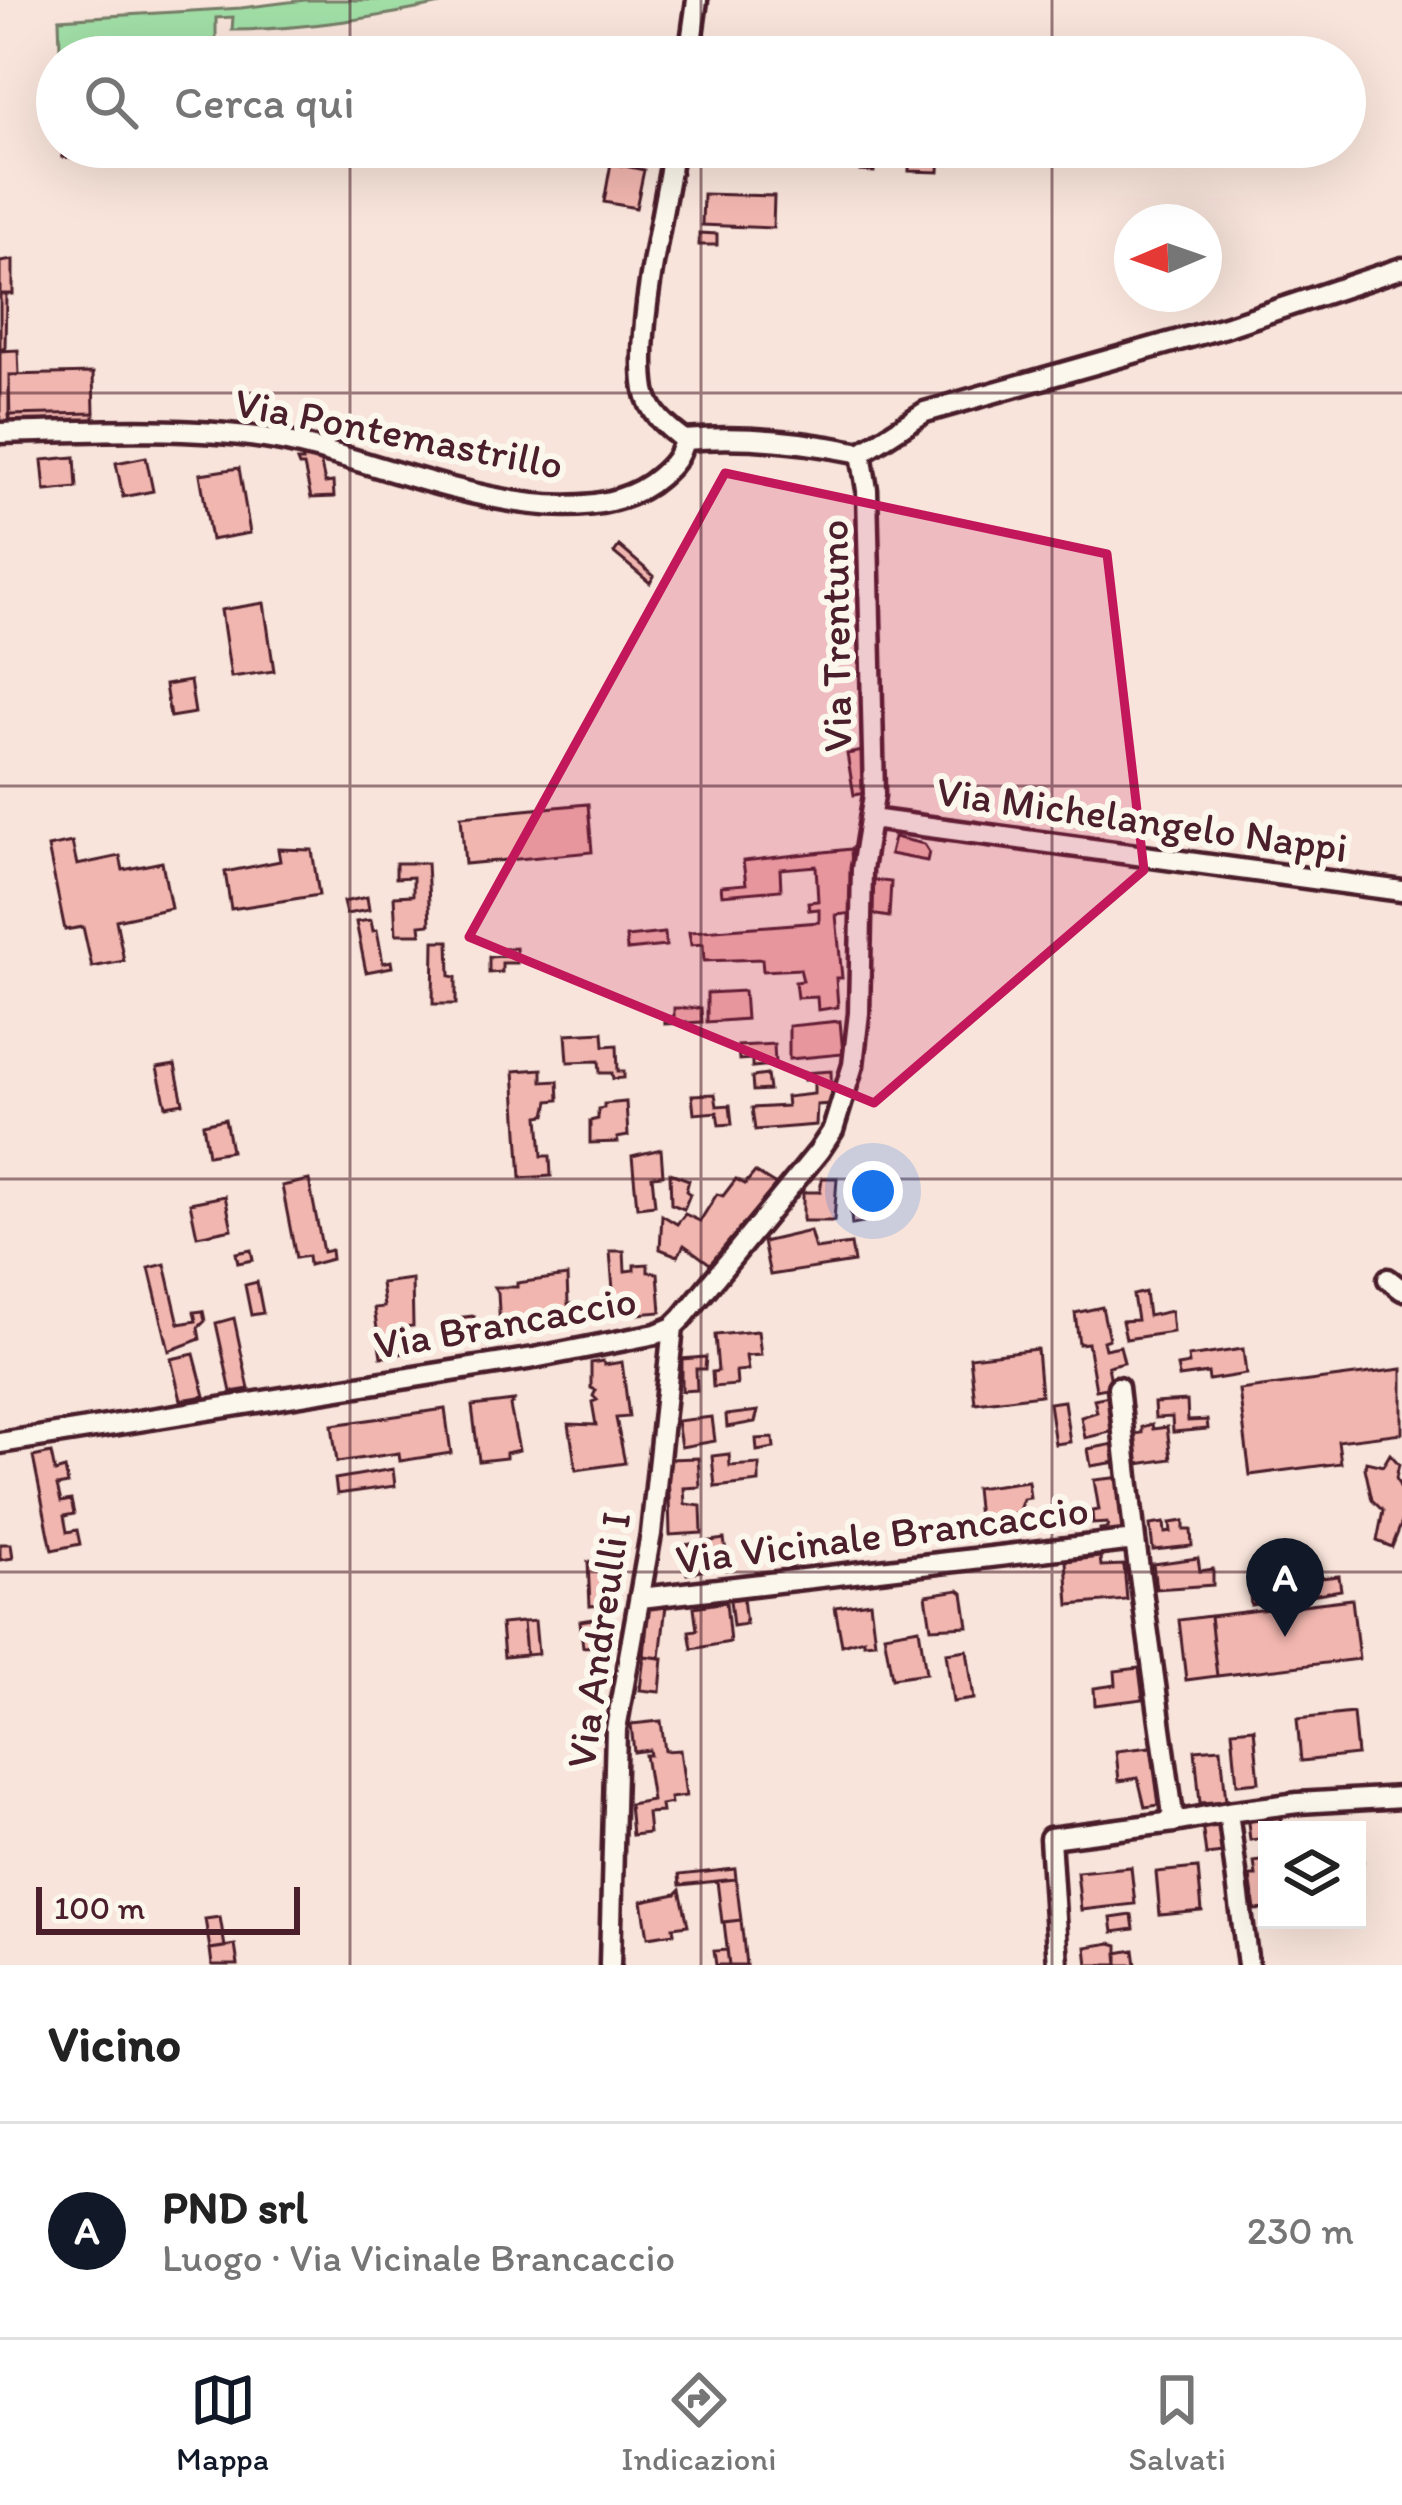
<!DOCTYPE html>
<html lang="it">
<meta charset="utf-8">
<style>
:root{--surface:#fff;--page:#f2f2f2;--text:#222;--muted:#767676;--line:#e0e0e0;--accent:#111827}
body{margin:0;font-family:Itim,sans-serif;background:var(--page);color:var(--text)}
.controls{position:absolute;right:36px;bottom:36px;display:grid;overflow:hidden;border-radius:0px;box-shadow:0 12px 48px #0002}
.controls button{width:108px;height:108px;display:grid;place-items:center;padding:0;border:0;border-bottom:3px solid var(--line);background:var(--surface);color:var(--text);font:60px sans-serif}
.compass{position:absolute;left:1114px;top:204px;width:108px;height:108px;border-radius:50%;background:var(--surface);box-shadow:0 12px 48px #0002;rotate:268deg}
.scale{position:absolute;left:36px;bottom:30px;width:264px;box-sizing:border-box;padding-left:12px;border:6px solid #4a1f2b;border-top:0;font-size:33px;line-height:42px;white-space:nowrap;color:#4a1f2b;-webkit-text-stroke:9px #fbf7ec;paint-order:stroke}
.you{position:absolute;left:873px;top:1191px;width:42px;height:42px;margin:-30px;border:9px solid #fff;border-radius:50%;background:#1a73e8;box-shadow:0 0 0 18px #1a73e833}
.badge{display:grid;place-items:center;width:78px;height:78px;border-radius:50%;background:var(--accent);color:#fff;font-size:39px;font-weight:700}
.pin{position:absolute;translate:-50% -99px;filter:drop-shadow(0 3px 6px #0008)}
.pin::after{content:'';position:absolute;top:63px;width:42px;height:36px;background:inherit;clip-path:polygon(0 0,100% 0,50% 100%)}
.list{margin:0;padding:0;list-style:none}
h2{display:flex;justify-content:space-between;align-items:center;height:156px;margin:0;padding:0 48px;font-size:51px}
h2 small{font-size:39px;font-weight:400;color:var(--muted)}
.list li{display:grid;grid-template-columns:78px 1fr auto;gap:36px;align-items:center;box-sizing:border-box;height:216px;padding:0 48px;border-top:3px solid var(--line)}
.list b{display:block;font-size:45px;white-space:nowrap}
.list p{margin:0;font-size:39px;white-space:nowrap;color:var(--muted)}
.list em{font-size:39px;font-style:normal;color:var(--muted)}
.icon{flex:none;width:66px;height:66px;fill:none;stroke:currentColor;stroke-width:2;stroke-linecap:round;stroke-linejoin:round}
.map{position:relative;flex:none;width:1402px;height:1965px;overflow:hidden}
.search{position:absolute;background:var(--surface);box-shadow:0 12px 48px #0002;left:36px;right:36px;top:36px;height:132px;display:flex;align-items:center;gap:30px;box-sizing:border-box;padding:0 42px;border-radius:66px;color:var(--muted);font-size:45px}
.sheet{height:372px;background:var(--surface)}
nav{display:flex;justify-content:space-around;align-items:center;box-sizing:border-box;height:168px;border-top:3px solid var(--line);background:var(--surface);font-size:33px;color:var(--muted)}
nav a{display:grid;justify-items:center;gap:6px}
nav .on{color:var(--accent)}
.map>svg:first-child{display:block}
</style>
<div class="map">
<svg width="1402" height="1965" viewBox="0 0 1402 1965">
<rect width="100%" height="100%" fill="#f8e4da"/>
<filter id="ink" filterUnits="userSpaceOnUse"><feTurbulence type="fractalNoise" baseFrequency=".00833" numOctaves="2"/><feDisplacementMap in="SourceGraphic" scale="24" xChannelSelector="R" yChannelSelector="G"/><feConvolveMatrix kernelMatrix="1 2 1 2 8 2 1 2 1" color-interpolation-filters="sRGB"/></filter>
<g filter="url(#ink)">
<path fill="#a1dea6" stroke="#767e68" stroke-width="3" d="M305,0H459C384,17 310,29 232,30L233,17L216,18V40L60,49L59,19L241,8Z"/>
<path fill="#f1b6af" stroke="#4a1f2b" stroke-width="3" d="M63,147H89V159L62,157Z
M910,147H940L939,172L909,171Z
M861,154H875L874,172L860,171Z
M611,163L644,170L636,208L604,202Z
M703,194L774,196L773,228L702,225Z
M699,233L717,234V245H699Z
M13,260V294H0V262Z
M0,294H6L5,348H0Z
M18,350L19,375H9L10,424H0V351Z
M93,373L94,413L9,415V375Z
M94,413V422L10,424L9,415Z
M301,452L319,455L325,483L333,482L334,497L311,498L304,466H299L297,461H303Z
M75,457L77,488L45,491L42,460Z
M146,457L153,491L123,497L116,463Z
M239,468L250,533L211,540L200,474Z
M619,546L654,576L650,583L614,553Z
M264,603L274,671L231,677L221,610Z
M190,681L195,713L170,717L165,685Z
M863,751L870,792L854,795L847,754Z
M588,804L592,852L465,864L461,816Z
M894,837L924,844L929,852L927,861L890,854Z
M72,842L77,865L120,856L123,870L162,862L171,908L116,920L124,961L92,967L83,927L65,930L48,847Z
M278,849L312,850L319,895L231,909L225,872L280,861Z
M851,849L854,913L836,915L842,978H836L838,1007L818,1010L817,997L797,998L795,982L803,981L800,969L763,971L762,959L704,961L703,944L691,945L689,932L819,922V909L809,910L808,902L818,901L816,866L780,869L781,890L722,895L721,886L746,884L743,861Z
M396,863H427L430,924L420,925L421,934H396L394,896L413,895V877L396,878Z
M873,880L891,882L889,917L871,914Z
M367,897L369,910L346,914L343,902Z
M371,920L373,931L377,930L383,963L391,961L392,967L366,972L356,922Z
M665,933L666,946L627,950L626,937Z
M434,941H449L450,976L456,977V1004H433Z
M516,948L517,963H502V972L489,973V957L504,956V949Z
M744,991L746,1019L707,1022V993Z
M674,1008H701L702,1022L665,1024L664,1017H674Z
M840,1021L843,1054L789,1059V1026Z
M603,1032L604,1046L617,1045L618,1071H624V1078L613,1079L612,1073H600L599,1061L568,1062L566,1034Z
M774,1044L775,1065L752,1067V1059L739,1060L738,1046Z
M175,1065L183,1103L166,1106L157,1068Z
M542,1069V1082L558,1081L559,1100L549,1101L546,1115L539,1116L542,1156H550L551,1176L521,1178L514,1071Z
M831,1071L832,1104L817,1105L816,1125L755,1130L752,1108L787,1106L786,1097L814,1094V1079L804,1080L803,1073Z
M767,1075L769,1090L753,1091L752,1077Z
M715,1094L717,1106L730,1105L732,1124L719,1125L717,1112L694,1114L692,1095Z
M626,1102L628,1136L617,1138L618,1142L590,1143V1121L598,1119V1109L604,1108V1104Z
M225,1119L231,1151L208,1155L203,1124Z
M661,1149L663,1175L652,1176L655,1205L637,1207L632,1156Z
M755,1172L776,1185L710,1264L684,1245L678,1256L660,1249L662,1215L677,1224L685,1214L700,1221L717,1194L723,1196L736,1179L745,1184Z
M670,1173L689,1180L686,1191L690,1194L684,1209L671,1204Z
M822,1178H837L834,1221H803V1192H820Z
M309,1180L323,1252L331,1250L332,1259L309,1265L308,1256L296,1258L282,1186Z
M225,1196L232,1229L197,1236L190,1203Z
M850,1205H861L863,1223L852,1225Z
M810,1231L815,1249L851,1244L854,1262L770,1275L763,1242Z
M251,1250L253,1260L238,1263L236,1253Z
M610,1251H624L625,1271L634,1270V1265L648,1264V1272L658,1273L661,1312L615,1316Z
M165,1264L179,1324L196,1321L194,1312L203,1311L205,1321L198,1328L200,1339L169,1351L149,1268Z
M567,1276L568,1304H572L573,1319L500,1329L498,1293L494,1287H517V1283Z
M412,1279L413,1326L394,1328L395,1339L409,1337L411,1352L381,1357L374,1308L384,1307L381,1283Z
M257,1282L263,1313L251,1315L245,1285Z
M1145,1292L1148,1316L1171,1311L1173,1332L1126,1339L1122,1321L1137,1320L1133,1295Z
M1102,1307L1109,1339L1103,1341L1105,1349L1120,1346L1124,1362L1108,1366L1112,1387L1096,1390L1088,1343L1079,1344L1075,1313Z
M474,1316L477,1342L445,1347L443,1330L456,1328L455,1318Z
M234,1318L249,1389L231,1392L216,1323Z
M758,1331L761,1355L746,1356L748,1370L736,1371L737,1385L713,1387L712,1372L718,1371L715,1335Z
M1037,1349L1041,1395L975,1403L970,1357Z
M1243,1349L1246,1374L1209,1380L1208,1373L1179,1377L1177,1366L1189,1364L1188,1357Z
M194,1354L205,1396L181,1400L171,1359Z
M706,1357L705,1369H696L697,1390L682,1391V1359Z
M603,1361L604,1365L622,1362L629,1417L616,1418L625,1463L576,1470L569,1424L596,1425L592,1402L597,1400L593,1396L596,1390L591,1388V1363Z
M1402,1369V1433L1338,1441L1341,1463L1250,1475L1239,1390Z
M1109,1396L1119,1430L1085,1438L1081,1417L1097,1412L1094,1399Z
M514,1401L510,1406L519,1450L506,1453V1458L479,1461L472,1406Z
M1064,1401L1070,1442L1055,1444L1049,1403Z
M1187,1401L1188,1421L1207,1420L1208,1429L1173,1432L1172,1417L1155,1418L1154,1403Z
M445,1409L451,1453L400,1461L399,1453L337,1462L332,1425Z
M758,1411L755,1422L727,1427L726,1415Z
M712,1417L715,1441L681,1447L677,1421Z
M1152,1424L1153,1429L1167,1427L1171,1459L1131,1465L1126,1435L1142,1433V1427Z
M773,1438L774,1448L757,1451L756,1439Z
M1119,1443L1123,1461L1091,1466L1088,1449Z
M51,1453L55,1472L65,1469L68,1484L57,1486L61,1502L71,1500L74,1514L64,1516L67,1532L77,1530L80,1544L52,1550L33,1457Z
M729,1454L730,1466L759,1464V1482L715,1487L712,1456Z
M1390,1454L1399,1464L1396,1478L1402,1491V1522L1392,1547L1377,1541L1383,1511L1372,1500L1365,1468L1366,1462L1383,1466Z
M698,1458L700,1487L684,1488L685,1504L701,1506L702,1533L670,1535L668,1459Z
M393,1469L395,1486L337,1494L335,1479Z
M1123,1477L1128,1534L1101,1537L1100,1529L1108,1528L1107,1523L1093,1524L1092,1511L1099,1510L1094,1480Z
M1028,1481L1030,1498L1023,1499L1018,1513L978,1518L975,1488Z
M1184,1521V1530H1191L1192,1546L1153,1550L1150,1525L1164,1523L1165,1533L1171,1532L1170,1523Z
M724,1539L728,1565L687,1574L684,1545Z
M0,1544H11L13,1558L0,1560Z
M1100,1557L1101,1566L1124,1565L1127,1600L1069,1605L1066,1561Z
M1198,1558L1200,1571L1213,1569V1585L1156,1589L1153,1564Z
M588,1562L618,1564L619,1579H611L612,1604L590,1606Z
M1339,1576L1341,1590L1251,1605L1249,1586Z
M959,1590L963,1593L968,1626L931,1628L926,1595Z
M743,1598L746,1624L733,1626L730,1600Z
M1352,1599L1359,1659L1217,1676L1210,1616Z
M726,1602L730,1642L692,1649L689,1631L697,1630L694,1607Z
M870,1602L875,1642L864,1643V1639L842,1645L835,1607Z
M649,1603L666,1605L660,1658L644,1656Z
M1210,1616L1217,1676L1186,1680L1179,1620Z
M593,1619L597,1646L583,1647L580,1621Z
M535,1621L538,1654L526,1655L523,1622Z
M523,1622L526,1655L504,1657L501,1624Z
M919,1628L926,1673L892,1678L884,1634Z
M967,1650L974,1699L953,1702L946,1653Z
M644,1656L663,1658L660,1692L640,1690Z
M1139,1668L1143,1699L1095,1705L1094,1688L1116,1685L1115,1671Z
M1353,1713L1357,1755L1301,1761L1297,1719Z
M661,1721L665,1751L680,1750L686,1796L670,1798L671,1803L661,1805L662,1812L647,1813L649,1833L632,1835L629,1804L652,1800L645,1755H650L649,1750L634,1752L631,1724Z
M1254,1728L1259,1782L1237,1784L1232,1730Z
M1151,1747L1159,1805L1145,1807L1138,1778L1119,1781L1116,1751Z
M1221,1748L1226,1801L1200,1803L1195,1750Z
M1279,1810L1282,1830H1267V1838L1250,1840L1247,1814Z
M1219,1822L1223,1853L1206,1855L1202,1824Z
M1359,1825L1363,1862L1357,1863V1830L1329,1829Z
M1267,1860V1909L1255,1910L1250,1876H1256L1254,1862Z
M1131,1867L1135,1904L1081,1910L1077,1872Z
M1198,1868L1202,1911L1160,1915L1156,1872Z
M735,1869L736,1879L680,1885L679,1875Z
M736,1879L741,1920L722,1922L717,1881Z
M680,1890L688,1925L673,1927L674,1933L648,1937L642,1901L676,1894Z
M1132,1915L1134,1929L1113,1932L1111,1918Z
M220,1917L225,1947L210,1949L205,1919Z
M741,1920L746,1965H729L724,1922Z
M1111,1943L1118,1945V1965H1088L1086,1947Z
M235,1945L238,1965H212L210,1949Z
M727,1950L729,1965H716L714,1951Z
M1134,1950L1136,1965H1118L1117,1953Z"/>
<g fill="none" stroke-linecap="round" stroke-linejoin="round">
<defs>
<path id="street" d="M689,57L697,0
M674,147C664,213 635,327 645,390C649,413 667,427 684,440C744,435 802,441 861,453
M0,433C88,431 177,426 265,438C369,452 570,555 659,477C672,466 680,457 684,440
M861,453L925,412L1225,327L1402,268
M871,819L1402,891
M1388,1279L1402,1290
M1118,1387L1135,1540
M0,1443L534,1358L656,1334L673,1327L683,1317L819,1151L833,1130L853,1065L859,1013L862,869L874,795L867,490L861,453
M641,1598L1135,1540L1174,1822L1228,1812
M610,1965L616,1729L651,1534L673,1327
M1058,1965L1050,1838L1174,1822
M1248,1965L1228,1812L1298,1803L1402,1797"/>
</defs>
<use href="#street" stroke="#4a1f2b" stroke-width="27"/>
<use href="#street" stroke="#fbf7ec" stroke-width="18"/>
</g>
</g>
<path fill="#c2185b" fill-opacity="0.2" stroke="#c2185b" stroke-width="9" stroke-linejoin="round" d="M725,473L1107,554L1144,870L874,1103L469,937Z"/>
<path fill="none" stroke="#4a1f2b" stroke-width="3" stroke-opacity="0.55" d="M350,0V57M701,0V57M1052,0V57M350,147V1965M701,147V1965M1052,147V1965M0,393H1402M0,786H1402M0,1179H1402M0,1572H1402"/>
<g text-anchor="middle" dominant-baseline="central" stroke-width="12" stroke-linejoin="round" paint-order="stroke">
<g font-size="42" fill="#4a1f2b" stroke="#fbf7ec">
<text transform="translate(399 433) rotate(11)">Via Pontemastrillo</text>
<text transform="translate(835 636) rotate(-91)">Via Trentuno</text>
<text transform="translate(1142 819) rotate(8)">Via Michelangelo Nappi</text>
<text transform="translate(505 1322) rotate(-10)">Via Brancaccio</text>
<text transform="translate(882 1534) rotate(-7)">Via Vicinale Brancaccio</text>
<text transform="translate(598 1640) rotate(-82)">Via Andreulli I</text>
</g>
</g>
</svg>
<div class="controls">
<button><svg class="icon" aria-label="layers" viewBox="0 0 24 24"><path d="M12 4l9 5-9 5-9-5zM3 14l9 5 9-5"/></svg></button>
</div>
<svg class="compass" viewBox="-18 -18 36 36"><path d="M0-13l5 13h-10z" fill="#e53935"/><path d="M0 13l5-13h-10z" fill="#767676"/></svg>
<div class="scale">100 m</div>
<div class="you"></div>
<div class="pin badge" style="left:1285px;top:1637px">A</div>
<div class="search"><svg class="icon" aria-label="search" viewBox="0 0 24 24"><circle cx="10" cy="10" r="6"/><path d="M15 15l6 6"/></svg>Cerca qui</div>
</div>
<section class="sheet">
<h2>Vicino<small></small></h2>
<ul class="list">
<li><span class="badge">A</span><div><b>PND srl</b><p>Luogo · Via Vicinale Brancaccio</p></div><em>230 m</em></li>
</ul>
</section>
<nav>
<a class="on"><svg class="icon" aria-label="map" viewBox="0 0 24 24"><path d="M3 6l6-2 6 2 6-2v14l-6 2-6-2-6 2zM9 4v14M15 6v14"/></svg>Mappa</a>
<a><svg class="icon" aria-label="directions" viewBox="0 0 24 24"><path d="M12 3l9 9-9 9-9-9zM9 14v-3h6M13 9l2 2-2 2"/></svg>Indicazioni</a>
<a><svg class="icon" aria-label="saved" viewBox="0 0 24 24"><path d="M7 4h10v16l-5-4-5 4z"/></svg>Salvati</a>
</nav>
